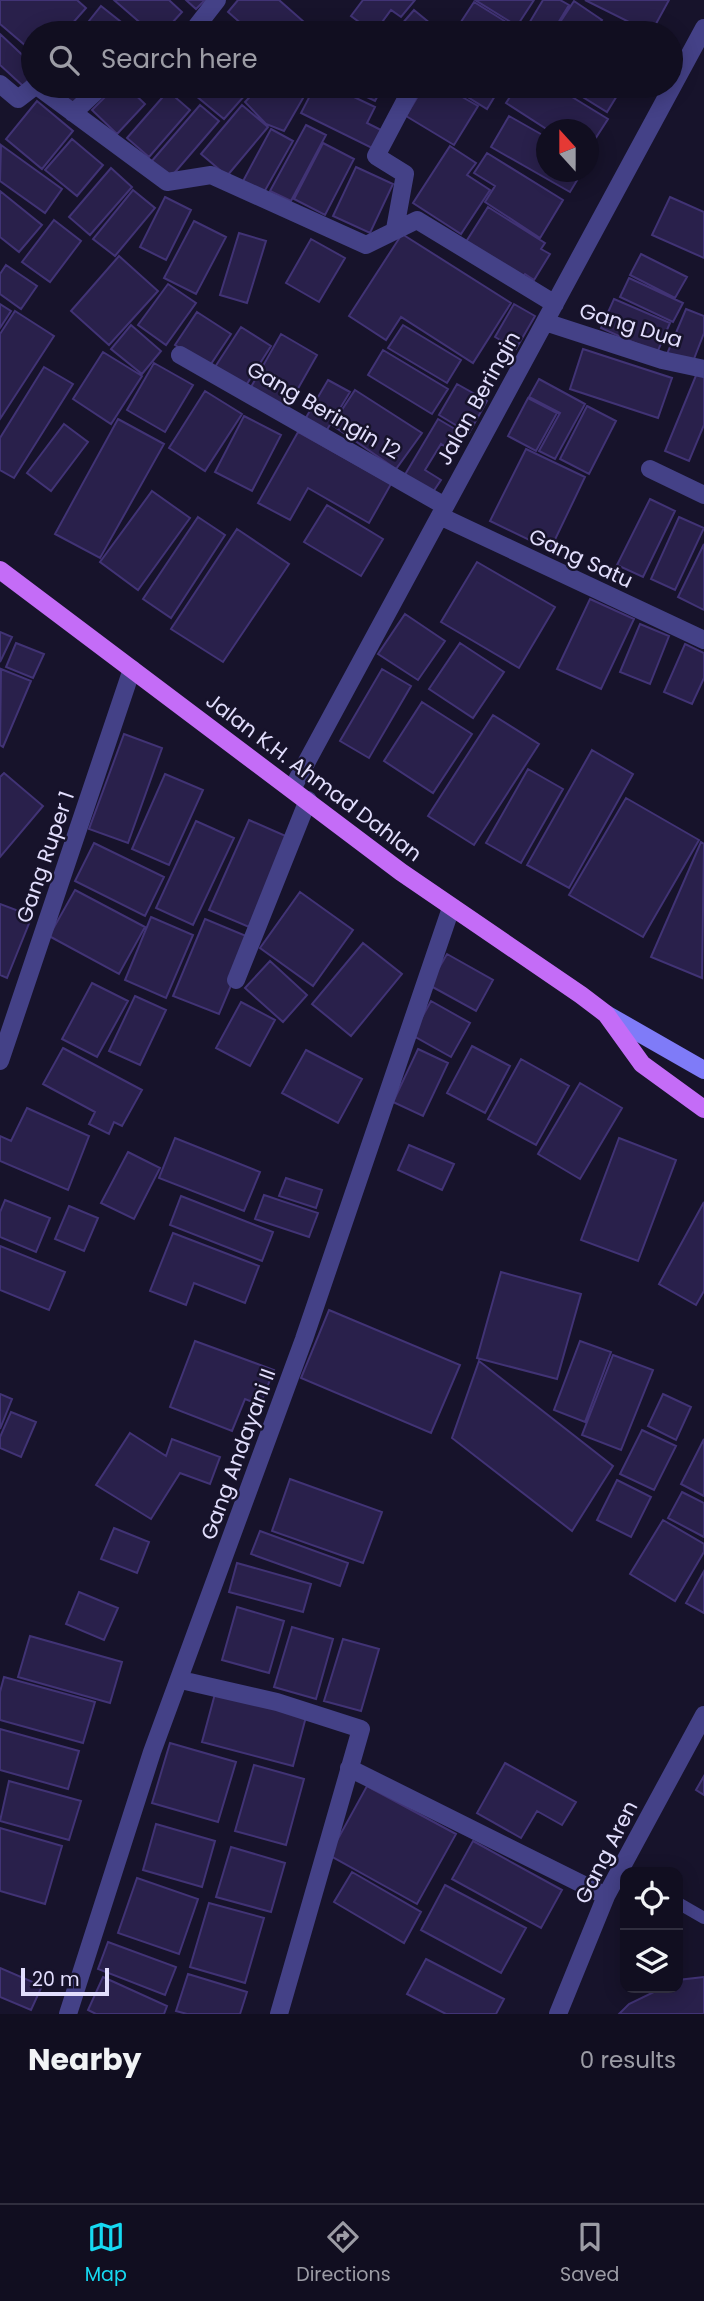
<!DOCTYPE html>
<style>
:root{--surface:#110e20;--page:#1e1c2d;--text:#f1f3f6;--muted:#9c9ca5;--line:#302e3e;--accent:#16daf2}
body{margin:0;font-family:Poppins,sans-serif;background:var(--page);color:var(--text)}
.controls{position:absolute;right:21px;bottom:21px;display:grid;overflow:hidden;border-radius:14px;box-shadow:0 4px 18px #0003}
.controls button{width:63px;height:63px;display:grid;place-items:center;padding:0;border:0;border-bottom:2px solid var(--line);background:var(--surface);color:var(--text);font:35px sans-serif}
.compass{position:absolute;left:536px;top:119px;width:63px;height:63px;border-radius:50%;background:var(--surface);box-shadow:0 4px 18px #0003;rotate:339deg}
.scale{position:absolute;left:21px;bottom:18px;width:88px;box-sizing:border-box;padding-left:7px;border:4px solid #e2defd;border-top:0;font-size:19px;line-height:24px;white-space:nowrap;color:#e2defd;-webkit-text-stroke:5px #17132b;paint-order:stroke}
.list{margin:0;padding:0;list-style:none}
h2{display:flex;justify-content:space-between;align-items:center;height:91px;margin:0;padding:0 28px;font-size:30px}
h2 small{font-size:23px;font-weight:400;color:var(--muted)}
.icon{flex:none;width:38px;height:38px;fill:none;stroke:currentColor;stroke-width:2;stroke-linecap:round;stroke-linejoin:round}
.map{position:relative;flex:none;width:704px;height:2014px;overflow:hidden}
.search{position:absolute;background:var(--surface);box-shadow:0 4px 18px #0003;left:21px;right:21px;top:21px;height:77px;display:flex;align-items:center;gap:18px;box-sizing:border-box;padding:0 24px;border-radius:38px;color:var(--muted);font-size:26px}
.sheet{height:189px;background:var(--surface)}
nav{display:flex;justify-content:space-around;align-items:center;box-sizing:border-box;height:98px;border-top:2px solid var(--line);background:var(--surface);font-size:19px;color:var(--muted)}
nav a{display:grid;justify-items:center;gap:4px}
nav .on{color:var(--accent)}
.map>svg:first-child{display:block}
</style>
<div class="map">
<svg width="704" height="2014" viewBox="0 0 704 2014">
<rect width="100%" height="100%" fill="#17132b"/>
<path fill="#29204b" stroke="#413375" stroke-width="2" d="M0,0H77L86,8L64,33H33V52L0,24Z
M114,0H169L182,12L163,33H152Z
M186,0H205L196,9Z
M238,0H279L304,22L293,33H252L228,12Z
M363,0H415L401,17L391,10L374,33L351,16Z
M475,0H534L517,26Z
M543,0H560L569,5L552,33H531L525,30Z
M585,0H669L651,33Z
M574,1L602,20L593,33H553Z
M474,2L524,33H472L459,25Z
M101,6L135,33L81,31Z
M414,10L442,33H394Z
M0,34L33,65V75L23,86L0,65Z
M51,86H89L74,104Z
M116,86H126L145,104L117,134L92,110Z
M144,86H162L154,95Z
M184,86H253L224,119Z
M260,86H310L284,131L266,124L245,102Z
M315,86H331L375,107L367,123L387,133L378,151L301,113Z
M344,86H383L375,101Z
M424,86H443L478,106L454,145L406,116Z
M450,86H501L487,109Z
M517,86H554L608,119L588,150V130H548L506,103Z
M565,86H623L607,112Z
M168,91L190,110L149,157L127,138Z
M37,101L73,131L42,169L6,139Z
M200,105L219,121L170,178L151,162Z
M242,105L268,127L227,176L201,154Z
M509,116L546,137V172H582L570,192L491,147Z
M306,125L326,135L291,201L270,191Z
M271,129L293,141L263,194L242,183Z
M72,139L103,165L77,196L45,170Z
M323,143L354,159L325,215L294,199Z
M1,145L62,189L45,213L0,181Z
M450,146L476,163L467,175L490,190L461,234L413,203Z
M487,153L563,200L540,238L485,202L495,186L474,173Z
M356,167L393,184L370,233L333,216Z
M111,168L132,187L90,235L69,217Z
M133,190L155,208L115,256L93,239Z
M0,191L42,225L19,252L0,237Z
M165,197L191,210L166,260L140,247Z
M670,197L704,212V258L652,235Z
M488,207L545,243L541,249L550,254L534,280L525,274L520,281L464,245Z
M54,220L81,241L50,282L22,262Z
M194,221L226,237L196,294L164,278Z
M239,233L266,241L247,303L220,295Z
M402,234L511,303L473,363L401,317L386,340L349,316Z
M311,239L345,258L319,302L286,283Z
M641,254L687,277L675,298L630,275Z
M119,256L158,291L109,345L71,311Z
M6,265L37,286L21,309L0,294V274Z
M629,278L683,303L673,322L620,297Z
M168,284L196,303L166,345L138,325Z
M614,299L670,323L657,353L601,328Z
M0,304L11,311L0,328Z
M514,304L535,316L516,349L495,337Z
M686,309L704,316V333L692,364L667,354Z
M15,311L54,336L0,419V334Z
M197,312L231,334L209,367L175,345Z
M131,325L161,351L142,374L111,349Z
M403,325L461,360L447,383L388,348Z
M241,327L271,346L245,387L215,367Z
M281,334L317,355L287,408L251,387Z
M583,349L672,378L658,418L570,389Z
M383,350L448,389L432,414L368,375Z
M103,352L142,376L111,424L73,399Z
M154,363L193,385L165,432L127,410Z
M44,367L73,384L14,478L0,470V438Z
M697,373L704,375V425L689,461L665,451Z
M539,379L585,404L555,459L539,451L560,413L529,397Z
M328,380L350,392L325,433L304,421Z
M457,384L487,401L469,433L439,415Z
M355,390L422,433L396,469L332,425Z
M205,391L242,414L205,471L169,448Z
M528,398L557,413L536,451L508,436Z
M587,406L616,421L589,474L560,459Z
M244,416L281,435L252,491L215,472Z
M118,419L164,444L100,558L55,534Z
M438,419L460,432L449,449L441,444L425,470L441,480L431,495L403,478Z
M64,424L88,442L51,491L27,473Z
M298,432L391,484L369,523L308,488L290,520L258,503Z
M526,449L585,477L550,550L490,521Z
M152,491L190,518L138,590L100,562Z
M650,499L675,511L643,577L617,565Z
M327,505L383,539L361,576L304,542Z
M198,517L225,535L171,618L143,599Z
M679,517L704,528L675,590L651,579Z
M237,529L289,564L223,662L171,629Z
M704,544V610L678,597Z
M477,562L555,607L519,668L441,622Z
M590,599L634,619L601,689L557,669Z
M405,614L445,641L418,680L378,654Z
M640,624L669,636L650,684L620,672Z
M0,632L12,637L0,662Z
M16,643L44,654L33,678L6,667Z
M460,643L504,672L473,718L429,689Z
M685,644L704,653V678L692,704L664,692Z
M1,669L31,681L3,747L0,745Z
M382,669L411,686L369,758L340,741Z
M422,702L472,734L433,793L384,761Z
M493,715L539,744L474,845L428,816Z
M124,734L162,748L128,843L89,829Z
M592,750L633,774L569,888L527,865Z
M528,769L563,789L521,863L486,843Z
M4,773L43,806L0,857V777Z
M165,774L203,790L169,865L132,849Z
M626,798L699,840L643,937L569,895Z
M249,820L288,837L249,927L209,910Z
M196,821L234,838L193,925L156,908Z
M701,842L704,844L702,978L651,957Z
M94,843L164,877L145,916L75,881Z
M75,890L145,927L119,974L49,936Z
M300,892L353,930L313,986L260,948Z
M0,904L32,916L7,978L0,975Z
M151,917L193,935L166,998L125,980Z
M205,919L251,938L219,1014L173,996Z
M363,943L402,974L351,1036L312,1004Z
M447,954L493,980L476,1011L429,985Z
M270,961L307,995L283,1022L245,988Z
M92,983L128,1001L97,1057L62,1039Z
M135,996L166,1010L140,1065L109,1051Z
M431,1001L470,1023L451,1057L412,1035Z
M241,1002L275,1020L250,1066L216,1048Z
M472,1046L510,1066L485,1113L447,1093Z
M63,1048L142,1090L122,1126L114,1122L109,1134L89,1124L95,1112L43,1084Z
M418,1049L448,1063L423,1116L393,1102Z
M306,1050L362,1079L338,1123L282,1093Z
M521,1059L569,1086L536,1145L488,1119Z
M580,1083L622,1108L580,1179L538,1154Z
M27,1108L89,1136L68,1190L0,1161V1136L11,1141Z
M175,1138L260,1172L244,1211L159,1178Z
M619,1138L676,1160L638,1261L581,1240Z
M409,1145L454,1164L442,1190L398,1170Z
M128,1152L160,1168L134,1219L101,1203Z
M286,1178L322,1190L316,1208L279,1196Z
M264,1195L318,1213L309,1237L255,1219Z
M181,1196L273,1232L262,1261L170,1225Z
M5,1200L50,1218L36,1252L0,1237V1212Z
M704,1202V1291L696,1305L659,1284Z
M69,1206L98,1218L84,1251L55,1239Z
M173,1233L259,1266L245,1303L194,1283L186,1305L150,1291Z
M0,1246L65,1272L49,1310L0,1290Z
M501,1272L581,1294L557,1379L477,1358Z
M329,1310L460,1365L431,1433L301,1378Z
M195,1341L274,1370L260,1405L245,1399L232,1431L170,1407Z
M580,1341L611,1352L585,1422L554,1410Z
M613,1355L653,1370L621,1450L582,1435Z
M479,1361L613,1466L572,1531L452,1438Z
M0,1394L12,1399L0,1429Z
M663,1394L691,1407L676,1440L648,1426Z
M11,1412L36,1422L21,1457L0,1448V1437Z
M642,1430L676,1446L654,1490L620,1474Z
M130,1433L166,1456L172,1439L220,1457L210,1484L180,1473L151,1519L96,1485Z
M704,1439V1496L681,1484Z
M290,1479L382,1512L363,1563L272,1531Z
M617,1480L651,1497L631,1537L597,1520Z
M682,1492L704,1503V1537L668,1518Z
M663,1520L704,1544V1552L675,1601L630,1574Z
M114,1528L149,1542L137,1573L101,1559Z
M260,1531L348,1563L340,1586L251,1554Z
M237,1563L311,1584L303,1612L229,1592Z
M704,1571V1613L686,1603Z
M79,1592L118,1608L104,1640L66,1624Z
M237,1607L284,1621L269,1673L222,1660Z
M292,1627L333,1639L316,1699L274,1687Z
M30,1636L122,1662L110,1703L18,1677Z
M343,1639L379,1649L361,1711L324,1701Z
M4,1677L95,1702L83,1743L0,1720V1692Z
M216,1690L307,1713L293,1766L202,1742Z
M0,1729L79,1751L68,1789L0,1770Z
M170,1743L236,1762L218,1822L152,1803Z
M505,1763L576,1802L562,1825L537,1811L521,1838L477,1813Z
M254,1765L304,1779L286,1845L235,1831Z
M704,1776V1795L696,1790Z
M9,1781L81,1801L69,1840L0,1821Z
M367,1786L456,1834L417,1904L329,1855Z
M156,1824L215,1841L202,1887L143,1870Z
M0,1828L62,1846L45,1904L0,1891Z
M473,1841L562,1890L541,1928L452,1879Z
M231,1847L285,1863L271,1912L216,1897Z
M352,1872L421,1912L404,1943L334,1902Z
M137,1878L198,1899L179,1954L118,1933Z
M445,1885L526,1928L501,1973L421,1930Z
M209,1903L264,1918L245,1983L190,1967Z
M108,1942L176,1967L165,1995L98,1969Z
M426,1959L504,1999L496,2014H446L407,1994Z
M0,1968L42,1986L31,2010L0,1997Z
M188,1974L247,1992L240,2014H187L176,2011Z
M103,1977L167,2006L164,2014H96L88,2010Z
M704,1977V2014H619L629,2004L662,1988H678V1980Z"/>
<g fill="none" stroke-linecap="round" stroke-linejoin="round">
<path stroke="#444187" stroke-width="12" d="M678,1903L704,1918"/>
<path stroke="#444187" stroke-width="18" d="M204,33L196,27L217,0
M0,84L18,99L35,86
M37,86L167,182L211,175L366,245L417,220L555,304
M73,113L102,86
M395,229L405,174L376,156L413,86
M545,322L662,360L704,369
M180,355L445,506
M650,469L704,495
M440,516L704,640
M292,789L704,28
M236,980L308,800
M0,1061L132,669
M181,1680L277,1702L361,1729L279,2014
M349,1768L606,1896
M68,2014L152,1752L304,1339L451,908
M558,2014L606,1896L704,1715"/>
<path stroke="#7f7bf8" stroke-width="18" d="M606,1014L704,1070"/>
<path stroke="#c46cf7" stroke-width="18" d="M0,570L401,872L581,995L606,1014L642,1064L704,1109"/>
</g>
<g text-anchor="middle" dominant-baseline="central" stroke-width="5" stroke-linejoin="round" paint-order="stroke">
<g font-size="21" fill="#e2defd" stroke="#17132b">
<text transform="translate(631 325) rotate(17)">Gang Dua</text>
<text transform="translate(478 398) rotate(-61)">Jalan Beringin</text>
<text transform="translate(324 410) rotate(30)">Gang Beringin 12</text>
<text transform="translate(581 558) rotate(25)">Gang Satu</text>
<text transform="translate(314 777) rotate(37)">Jalan K.H. Ahmad Dahlan</text>
<text transform="translate(45 857) rotate(-71)">Gang Ruper 1</text>
<text transform="translate(238 1454) rotate(-70)">Gang Andayani II</text>
<text transform="translate(606 1852) rotate(-63)">Gang Aren</text>
</g>
</g>
</svg>
<div class="controls">
<button><svg class="icon" aria-label="locate" viewBox="0 0 24 24"><circle cx="12" cy="12" r="6"/><path d="M12 2v4M12 18v4M2 12h4M18 12h4"/></svg></button>
<button><svg class="icon" aria-label="layers" viewBox="0 0 24 24"><path d="M12 4l9 5-9 5-9-5zM3 14l9 5 9-5"/></svg></button>
</div>
<svg class="compass" viewBox="-18 -18 36 36"><path d="M0-13l5 13h-10z" fill="#e53935"/><path d="M0 13l5-13h-10z" fill="#9c9ca5"/></svg>
<div class="scale">20 m</div>
<div class="search"><svg class="icon" aria-label="search" viewBox="0 0 24 24"><circle cx="10" cy="10" r="6"/><path d="M15 15l6 6"/></svg>Search here</div>
</div>
<section class="sheet">
<h2>Nearby<small>0 results</small></h2>
<ul class="list">
</ul>
</section>
<nav>
<a class="on"><svg class="icon" aria-label="map" viewBox="0 0 24 24"><path d="M3 6l6-2 6 2 6-2v14l-6 2-6-2-6 2zM9 4v14M15 6v14"/></svg>Map</a>
<a><svg class="icon" aria-label="directions" viewBox="0 0 24 24"><path d="M12 3l9 9-9 9-9-9zM9 14v-3h6M13 9l2 2-2 2"/></svg>Directions</a>
<a><svg class="icon" aria-label="saved" viewBox="0 0 24 24"><path d="M7 4h10v16l-5-4-5 4z"/></svg>Saved</a>
</nav>
